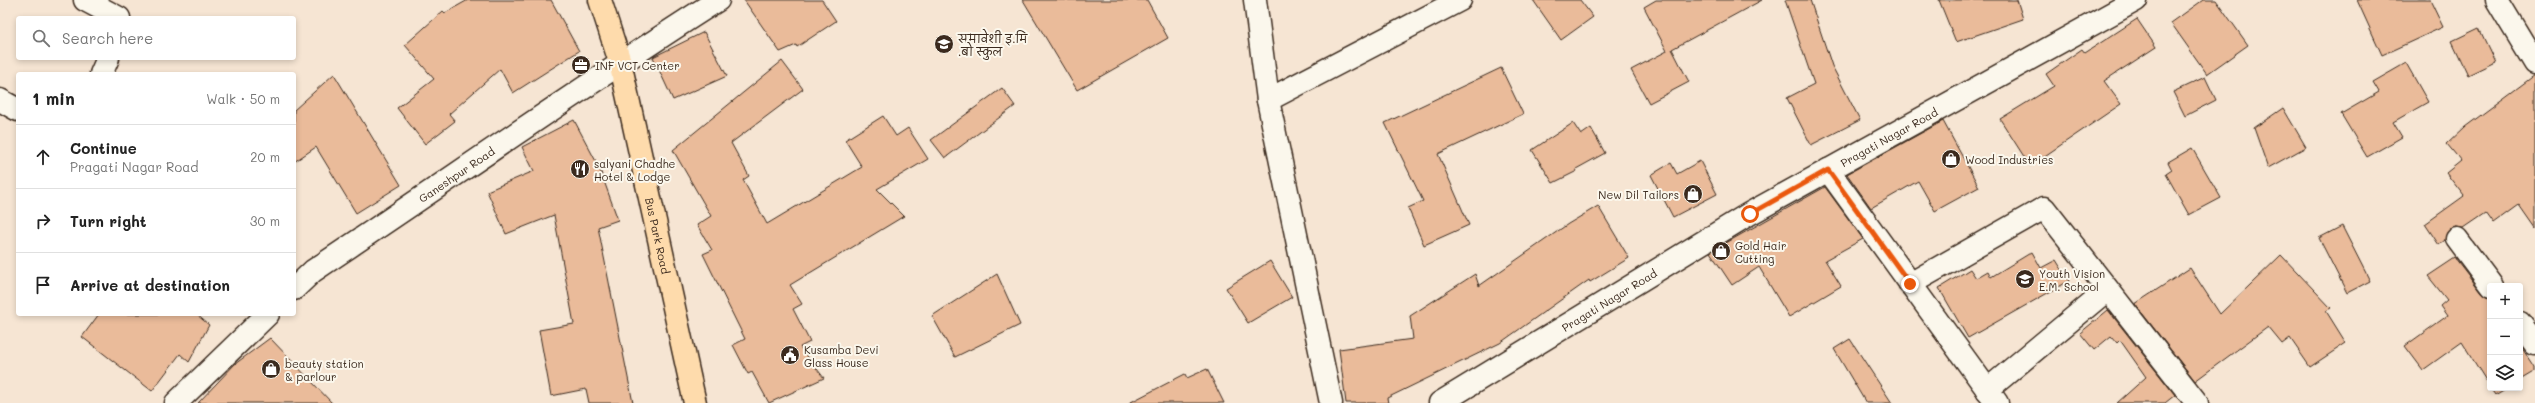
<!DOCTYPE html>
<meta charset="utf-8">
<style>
:root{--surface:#fff;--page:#f2f2f2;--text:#222;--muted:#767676;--line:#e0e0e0}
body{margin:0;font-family:Mali,"Playpen Sans Deva",sans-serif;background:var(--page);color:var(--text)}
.controls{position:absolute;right:12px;bottom:12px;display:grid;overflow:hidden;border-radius:4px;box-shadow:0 2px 6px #0003}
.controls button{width:36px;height:36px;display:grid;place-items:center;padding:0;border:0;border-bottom:1px solid var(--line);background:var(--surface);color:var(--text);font:20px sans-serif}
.stop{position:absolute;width:12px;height:12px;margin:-9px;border:3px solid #ea580c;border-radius:50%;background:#fff}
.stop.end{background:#ea580c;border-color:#fff;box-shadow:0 1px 4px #0008}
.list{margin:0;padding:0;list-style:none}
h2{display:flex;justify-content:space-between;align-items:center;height:52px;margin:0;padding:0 16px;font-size:17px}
h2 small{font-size:13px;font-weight:400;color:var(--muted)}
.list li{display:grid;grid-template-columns:26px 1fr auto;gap:12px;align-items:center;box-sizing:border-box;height:64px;padding:0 16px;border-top:1px solid var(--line)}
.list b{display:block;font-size:15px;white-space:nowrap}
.list p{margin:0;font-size:13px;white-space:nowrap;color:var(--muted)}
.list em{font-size:13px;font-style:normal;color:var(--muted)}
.icon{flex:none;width:22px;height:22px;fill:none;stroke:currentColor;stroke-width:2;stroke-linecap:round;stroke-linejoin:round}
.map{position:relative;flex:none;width:2535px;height:403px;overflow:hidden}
.search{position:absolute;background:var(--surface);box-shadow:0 2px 6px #0003;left:16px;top:16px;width:280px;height:44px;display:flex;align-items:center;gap:10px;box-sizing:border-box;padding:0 14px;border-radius:4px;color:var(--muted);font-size:15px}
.panel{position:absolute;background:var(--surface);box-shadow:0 2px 6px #0003;left:16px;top:72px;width:280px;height:244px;border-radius:4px}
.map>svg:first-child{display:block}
</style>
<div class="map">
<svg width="2535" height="403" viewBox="0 0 2535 403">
<rect width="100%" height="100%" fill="#f6e5d3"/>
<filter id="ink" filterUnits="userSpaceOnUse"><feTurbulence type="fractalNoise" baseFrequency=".025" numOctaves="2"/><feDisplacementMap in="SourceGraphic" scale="8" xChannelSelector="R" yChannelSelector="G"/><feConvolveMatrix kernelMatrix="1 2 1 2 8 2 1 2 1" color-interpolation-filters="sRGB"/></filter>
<g filter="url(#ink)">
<path fill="#eabb9a" stroke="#3b2a1e" d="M468,0H551L579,51L513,93L500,69L449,114L455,121L425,144L397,108L434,79L405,45L443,11L445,13Z
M744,0H822L836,21L797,47L796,45L780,52Z
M1023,0H1147L1168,38L1077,90Z
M1533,0H1580L1593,17L1561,40Z
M1656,0H1762L1672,49L1689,82L1649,103L1631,70L1667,51L1644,7Z
M1785,0H1810L1832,66L1860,120L1811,145L1787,98L1814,84Z
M1939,0H2017L2023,19L1956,42Z
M2203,0H2216L2248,45L2207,74L2171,23Z
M2357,0H2430L2443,27L2382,55Z
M2137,19L2156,47L2104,81L2121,104L2030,166L2000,119L2054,86L2046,74L2082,49L2085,53Z
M2479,28L2495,62L2468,75L2452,41Z
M704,32L727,76L673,100L653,57Z
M782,61L803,89L731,143L749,176L743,180L767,224L862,167L845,140L883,116L896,136L908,128L928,159L877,189L904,216L790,285L802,304L793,309L810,342L800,347L824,378L769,403L752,372L748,374L733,345L745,339L703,254L712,250L697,225L711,216L673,150Z
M2406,63L2428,102L2393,122L2402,137L2367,157L2341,114L2379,92L2373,82Z
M1501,68L1523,114L1438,154L1469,225L1424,245L1408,208L1423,201L1385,123Z
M334,74L401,185L356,213L316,147L294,162V110Z
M2535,75V228L2519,205L2493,224L2485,213L2463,228L2456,227L2450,229L2445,240L2439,245L2425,224L2464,196L2446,173L2461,161L2447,144L2465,127Z
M2205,77L2216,100L2185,116L2173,92Z
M1002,88L1015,106L945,158L931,140Z
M2283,108L2306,147L2268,168L2254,128Z
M574,120L599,167L618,220L598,227L633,403H589L586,389L551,396L539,330L574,324L554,215L506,234L487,191L534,171L522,147Z
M1943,121L1979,187L1935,211L1918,181L1871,208L1847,174Z
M1573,123L1581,135L1591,128L1605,153L1576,169L1577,171L1553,183L1532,150Z
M2192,148L2221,198L2189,215L2166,174L2172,170L2168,162Z
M1700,161L1717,194L1673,217L1651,175L1671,163L1677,174Z
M1825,187L1863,239L1825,260L1841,286L1789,317L1759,267L1732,285L1710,252Z
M1598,206L1629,258L1590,282L1589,280L1500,343L1387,398L1388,403H1346L1339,349L1413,339L1410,316L1475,274L1479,286L1568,224Z
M2342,226L2370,281L2347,293L2319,238Z
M2032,252L2041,268L2056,260L2069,281L1968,338L1939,288L1970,269L1976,278L1988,271L1991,277Z
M2281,255L2331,308L2326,311L2346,343L2310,367L2290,338L2282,344L2268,327L2195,381L2135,304L2190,268L2220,314Z
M2455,258L2482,293L2490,299V387L2462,342L2423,370L2405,346L2447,316L2440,306L2447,300L2428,276Z
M1270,261L1292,297L1248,323L1226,288Z
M997,274L1020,325L955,357L932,316Z
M2108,310L2175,395L2165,403H2117L2146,377L2120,340L2117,343L2111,336L2094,350L2080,333Z
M99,314H196L209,325L189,362L180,354L152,391L82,337Z
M270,338L332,403H198L235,364Z
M1850,339L1892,403H1866L1834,349Z
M2520,344L2535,367V371L2520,380Z
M1207,369L1224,403H1129L1185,374L1187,378Z
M2490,388H2507L2495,395Z"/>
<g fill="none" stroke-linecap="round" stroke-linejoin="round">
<defs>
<g id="minor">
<path d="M85,0L119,18"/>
<path d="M1255,0L1268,100L1331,403"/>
<path d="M2497,0L2535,63"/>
<path d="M101,74L108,58"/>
<path d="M0,100L18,110"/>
<path d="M1268,100L1460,0"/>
<path d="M1828,170L1997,403"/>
<path d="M2457,239L2492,286"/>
<path d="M1910,284L2044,208L2197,403"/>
<path id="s1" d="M294,289L313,271C448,181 581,87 718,0"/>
<path d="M2520,323L2535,343"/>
<path d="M1987,390L2107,290"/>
<path d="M176,403L268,314"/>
<path id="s2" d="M1440,403L1749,214L2136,0"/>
</g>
<g id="major">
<path id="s3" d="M600,0L620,62L695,403"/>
</g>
</defs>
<use href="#minor" stroke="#3b2a1e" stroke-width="25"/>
<use href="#major" stroke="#3b2a1e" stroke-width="25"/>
<use href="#minor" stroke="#fbf7ec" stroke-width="22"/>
<use href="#major" stroke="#fedbac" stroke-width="22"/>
</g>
</g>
<g fill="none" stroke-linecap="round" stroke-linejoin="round" filter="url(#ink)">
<path stroke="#ea580c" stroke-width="5" d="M1750,214L1828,170L1910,284"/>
</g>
<defs>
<symbol id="school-disc" viewBox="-11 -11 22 22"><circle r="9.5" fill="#3b2a1e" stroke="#fbf7ec"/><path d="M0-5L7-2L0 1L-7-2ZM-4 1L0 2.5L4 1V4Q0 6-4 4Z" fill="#fff"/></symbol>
<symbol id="office-disc" viewBox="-11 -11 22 22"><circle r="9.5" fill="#3b2a1e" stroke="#fbf7ec"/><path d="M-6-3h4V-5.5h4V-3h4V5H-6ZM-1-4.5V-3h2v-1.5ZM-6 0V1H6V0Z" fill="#fff"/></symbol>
<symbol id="shop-disc" viewBox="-11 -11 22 22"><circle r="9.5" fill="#3b2a1e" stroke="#fbf7ec"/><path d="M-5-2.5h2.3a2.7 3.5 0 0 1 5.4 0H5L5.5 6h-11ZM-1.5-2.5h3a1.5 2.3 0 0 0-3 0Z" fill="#fff"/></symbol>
<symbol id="restaurant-disc" viewBox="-11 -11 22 22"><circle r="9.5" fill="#3b2a1e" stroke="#fbf7ec"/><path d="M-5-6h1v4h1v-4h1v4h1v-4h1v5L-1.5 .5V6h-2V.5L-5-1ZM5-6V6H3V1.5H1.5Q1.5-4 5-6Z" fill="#fff"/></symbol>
<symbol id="civic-disc" viewBox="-11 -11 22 22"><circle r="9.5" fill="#3b2a1e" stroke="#fbf7ec"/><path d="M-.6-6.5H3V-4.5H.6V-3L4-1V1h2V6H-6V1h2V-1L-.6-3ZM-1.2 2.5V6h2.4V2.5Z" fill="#fff"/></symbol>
</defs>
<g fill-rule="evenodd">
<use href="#school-disc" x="933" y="33" width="22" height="22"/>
<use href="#office-disc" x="570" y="54" width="22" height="22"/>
<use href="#shop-disc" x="1940" y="148" width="22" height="22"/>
<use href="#restaurant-disc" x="569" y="158" width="22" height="22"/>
<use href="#shop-disc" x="1682" y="183" width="22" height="22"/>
<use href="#shop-disc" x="1710" y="240" width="22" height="22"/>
<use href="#school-disc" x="2014" y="268" width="22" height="22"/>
<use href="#civic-disc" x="779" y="344" width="22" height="22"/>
<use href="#shop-disc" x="260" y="358" width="22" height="22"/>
</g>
<g text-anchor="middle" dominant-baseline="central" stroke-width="4" stroke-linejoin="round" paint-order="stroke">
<g font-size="11" fill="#3b2a1e" stroke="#fbf7ec" text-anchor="start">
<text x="958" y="38">समावेशी इ.मि<tspan x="958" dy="13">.बाे स्कुल</tspan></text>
<text x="595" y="65">INF VCT Center</text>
<text x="1965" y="159">Wood Industries</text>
<text x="594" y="163">salyani Chadhe<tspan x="594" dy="13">Hotel &amp; Lodge</tspan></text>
<text x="1679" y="194" text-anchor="end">New Dil Tailors</text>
<text x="1735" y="245">Gold Hair<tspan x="1735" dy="13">Cutting</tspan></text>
<text x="2039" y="273">Youth Vision<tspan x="2039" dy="13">E.M. School</tspan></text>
<text x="804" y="349">Kusamba Devi<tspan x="804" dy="13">Glass House</tspan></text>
<text x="285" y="363">beauty station<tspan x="285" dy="13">&amp; parlour</tspan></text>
</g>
<g font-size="11" fill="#3b2a1e" stroke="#fbf7ec">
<text stroke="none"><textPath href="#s2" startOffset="522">Pragati Nagar Road</textPath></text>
<text stroke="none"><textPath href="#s1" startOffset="199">Ganeshpur Road</textPath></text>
<text stroke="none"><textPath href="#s3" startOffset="243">Bus Park Road</textPath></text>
<text stroke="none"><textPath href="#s2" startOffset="198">Pragati Nagar Road</textPath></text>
</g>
</g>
</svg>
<div class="controls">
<button>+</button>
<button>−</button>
<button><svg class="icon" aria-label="layers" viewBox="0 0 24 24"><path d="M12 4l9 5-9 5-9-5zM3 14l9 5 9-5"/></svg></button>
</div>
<div class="stop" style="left:1750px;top:214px"></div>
<div class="stop end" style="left:1910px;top:284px"></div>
<div class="search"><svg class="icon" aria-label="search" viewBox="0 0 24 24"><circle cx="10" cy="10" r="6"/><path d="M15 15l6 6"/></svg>Search here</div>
<section class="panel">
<h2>1 min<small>Walk · 50 m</small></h2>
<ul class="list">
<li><svg class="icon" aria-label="ahead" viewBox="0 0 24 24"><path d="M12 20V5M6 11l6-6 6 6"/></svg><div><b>Continue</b><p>Pragati Nagar Road</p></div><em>20 m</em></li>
<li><svg class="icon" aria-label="right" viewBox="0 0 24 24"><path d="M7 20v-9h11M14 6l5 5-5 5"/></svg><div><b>Turn right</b></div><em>30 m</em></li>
<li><svg class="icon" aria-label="arrive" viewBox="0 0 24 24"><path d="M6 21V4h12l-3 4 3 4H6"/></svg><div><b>Arrive at destination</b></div></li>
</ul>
</section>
</div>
